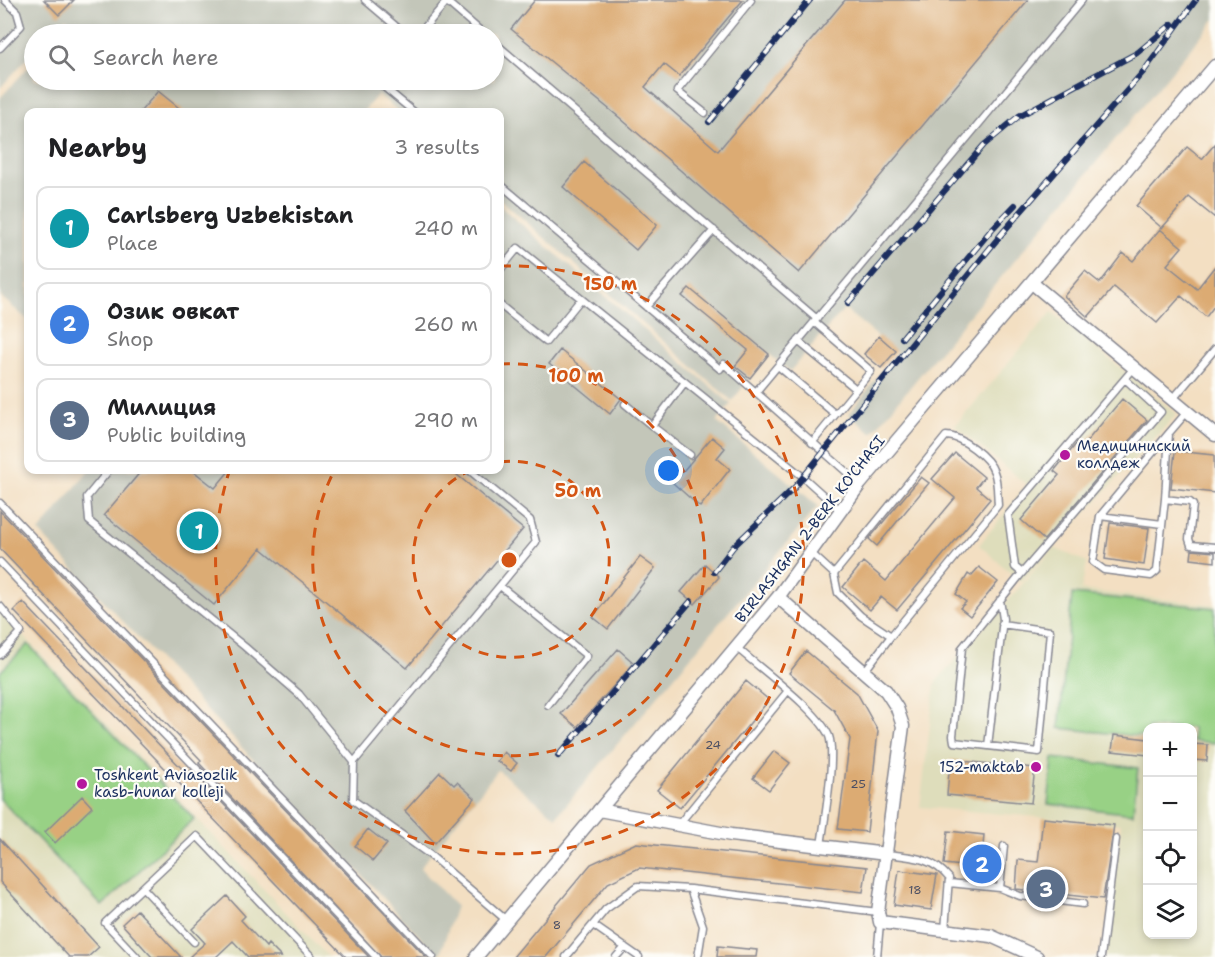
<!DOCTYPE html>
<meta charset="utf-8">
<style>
:root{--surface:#fff;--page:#f2f2f2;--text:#202124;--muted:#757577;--line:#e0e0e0;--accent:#b5179e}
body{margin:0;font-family:"Shantell Sans",sans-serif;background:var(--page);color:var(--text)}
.controls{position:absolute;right:18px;bottom:18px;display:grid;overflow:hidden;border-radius:12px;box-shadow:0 3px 9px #0003}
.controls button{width:54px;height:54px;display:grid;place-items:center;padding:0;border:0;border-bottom:2px solid var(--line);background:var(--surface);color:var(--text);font:30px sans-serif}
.you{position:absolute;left:669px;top:471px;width:21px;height:21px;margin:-15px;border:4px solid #fff;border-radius:50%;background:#1a73e8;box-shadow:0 0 0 9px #1a73e833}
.badge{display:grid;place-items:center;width:39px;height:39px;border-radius:50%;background:var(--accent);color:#fff;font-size:20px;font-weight:700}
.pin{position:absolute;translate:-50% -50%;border:3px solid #fff;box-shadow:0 2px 6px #0006}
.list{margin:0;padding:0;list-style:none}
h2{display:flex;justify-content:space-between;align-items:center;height:78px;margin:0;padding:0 24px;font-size:26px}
h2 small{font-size:20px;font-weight:400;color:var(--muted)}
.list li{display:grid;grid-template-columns:39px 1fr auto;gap:18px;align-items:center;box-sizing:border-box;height:84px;margin:0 12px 12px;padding:0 12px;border:2px solid var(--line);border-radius:12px}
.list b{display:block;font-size:22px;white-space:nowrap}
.list p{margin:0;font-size:20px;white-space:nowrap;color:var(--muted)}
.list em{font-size:20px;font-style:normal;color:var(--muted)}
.icon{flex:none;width:33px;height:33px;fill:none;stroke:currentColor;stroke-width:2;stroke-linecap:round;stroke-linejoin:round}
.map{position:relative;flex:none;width:1215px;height:957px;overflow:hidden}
.search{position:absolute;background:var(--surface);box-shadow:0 3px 9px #0003;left:24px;top:24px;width:480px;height:66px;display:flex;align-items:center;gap:15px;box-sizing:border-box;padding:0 21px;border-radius:33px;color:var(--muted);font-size:22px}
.panel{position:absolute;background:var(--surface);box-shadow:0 3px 9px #0003;left:24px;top:108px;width:480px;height:366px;border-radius:12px}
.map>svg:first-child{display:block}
</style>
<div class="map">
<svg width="1215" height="957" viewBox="0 0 1215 957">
<rect width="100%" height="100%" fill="#fdfcf7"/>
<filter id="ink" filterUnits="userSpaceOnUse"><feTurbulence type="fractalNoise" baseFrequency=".0167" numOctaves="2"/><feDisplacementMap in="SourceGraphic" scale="12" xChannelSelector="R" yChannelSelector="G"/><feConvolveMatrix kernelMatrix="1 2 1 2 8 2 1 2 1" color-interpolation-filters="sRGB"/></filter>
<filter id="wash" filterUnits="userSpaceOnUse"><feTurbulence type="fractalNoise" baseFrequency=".008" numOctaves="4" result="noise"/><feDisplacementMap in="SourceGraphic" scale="24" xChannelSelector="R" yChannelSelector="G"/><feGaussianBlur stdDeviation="1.35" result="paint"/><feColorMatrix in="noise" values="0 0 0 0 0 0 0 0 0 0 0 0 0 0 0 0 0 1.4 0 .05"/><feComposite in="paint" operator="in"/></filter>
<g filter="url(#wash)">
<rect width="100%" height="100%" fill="#f3dfc2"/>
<path fill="#deddbb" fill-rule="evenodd" d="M1052,312L1177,414L1021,582L979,545L1027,485L955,426Z
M1054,548L1087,562L1081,590L1215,605V957H1105L1121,824L920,807L935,683ZM1148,728H1192V934H1148Z
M0,611L328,957H0Z"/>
<path fill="#c3c6b9" d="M0,0H1215V19L872,433L849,414L897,352L844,309L790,371L769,354L732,401L500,199V112H400L378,94L363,112H28V320L0,296V98L34,61V80H494V34H59L70,23L66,18L50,34H34V51L0,88Z
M500,206L731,404L717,422L818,506L556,817L498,770L420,868L456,906L439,957L39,532L89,470H500Z"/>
<path fill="#98d185" stroke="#5a8072" stroke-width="1.5" d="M1072,594L1215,608V743L1193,741L1192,728H1148L1147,737L1059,728Z
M28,644L194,819L102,906L0,799V672Z
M1053,758L1138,768L1133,814L1048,804Z"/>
<g id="blocks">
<path fill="#dcab73" d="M44,0H74L59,15Z
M535,0H743L679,76L664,64L645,87L718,151L845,0H1028L799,273L620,118L511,29Z
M158,91L184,112H140Z
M1215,144V218L1189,197L1162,228L1136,206L1187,147L1202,159Z
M584,162L657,225L636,250L563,187Z
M1160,229L1182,247L1167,265L1197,289L1215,266V305L1206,317L1181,296L1157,323L1114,287L1088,317L1064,296L1085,271L1100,283L1123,253L1133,261Z
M689,288L769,354L750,378L735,366L748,350L682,296Z
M879,336L896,351L881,368L864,354Z
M560,350L621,399L610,414L549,364Z
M1122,399L1147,420L1044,540L1021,520L1059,475L1054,471L1077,443L1082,447Z
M712,437L725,448L717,458L730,469L700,507L673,483Z
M1175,451L1214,455L1215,493L1171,488Z
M955,453L984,477L976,487L990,499L897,610L881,597L870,610L843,587L863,562L886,581L955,498L932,479Z
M142,470H192L215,488L230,470H451L523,529L407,668L261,548L214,605L104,515Z
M921,477L929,483L877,546L869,539Z
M0,511L426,957H381L199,763L201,760L0,549Z
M1110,523L1149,528L1144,565L1105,559Z
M1192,550L1215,552V562L1191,559Z
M640,557L655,568L608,629L593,617Z
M705,564L719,577L695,604L681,592Z
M979,567L998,582L970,616L960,608L966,602L956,594L968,574L971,576Z
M23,602L187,774L191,770L369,957H346L14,611Z
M618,649L634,663L577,727L561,714Z
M806,651L857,693L878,731L867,832L838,829L850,739L834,710L789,673Z
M746,681L769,700L680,808L657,790Z
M1114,735L1148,739V755L1112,751Z
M1192,744L1208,745L1207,761L1192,760Z
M774,751L790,763L769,790L753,778Z
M504,752L517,763L511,771L497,761Z
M950,760L1035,768L1031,803L947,795Z
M440,772L454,785L457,782L475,798L435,843L405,811Z
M82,796L92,807L55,843L45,832Z
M1043,818L1114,825L1103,899L1016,889L1018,860L1038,862Z
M368,829L387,844L373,861L355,846Z
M948,831L984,835L981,868L944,864Z
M0,839L99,947L88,957H69L0,882Z
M636,843L867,867L863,892L639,868L608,883L546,957H513L591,864Z
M899,870L937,875L931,910L894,905Z
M227,896L245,916L241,920L266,947L268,944L281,957H248L233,941L216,957H189L205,943L192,929Z
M137,910L181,957H152L122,924Z
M718,946L757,950L756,957H717Z"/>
</g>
</g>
<g filter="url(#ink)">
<use href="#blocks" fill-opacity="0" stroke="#878790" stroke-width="1.5"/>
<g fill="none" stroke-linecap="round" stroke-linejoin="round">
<defs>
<path id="lane" d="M365,0L405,34
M447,2L484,34
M419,34L448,0
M494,42L817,319
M0,48L21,26L17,12L5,0
M381,80L378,82L414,112
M705,113L677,91L751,0
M500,184L720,369L724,364L860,484
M500,270L518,248L802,476L841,511
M500,305L546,342L581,299
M646,307L714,230
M798,341L856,389
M778,366L835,414
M1125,379L1161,412L1022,573L1015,567L1008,515L1134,368
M685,382L652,426L690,455
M755,393L1082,0
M1173,399L1215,349
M625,404L652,426
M1187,412L1169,433L1165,499L1190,502L1193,505L1189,539L1191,545L1215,547
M812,443L871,371L814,322
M109,470L87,497L89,521L245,647L299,694L354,762
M469,470L530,520L536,542L354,762L353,800L430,855L506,920
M1165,499L1157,571L1151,576L1104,570L1093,562L1100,516L1169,433
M0,503L433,957
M1100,516L1162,524
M811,553L834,574L838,593L861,616L891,636L864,672
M0,562L376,957
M834,574L946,436C961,436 989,457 994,472C998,482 997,495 998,505L891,636
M500,586L587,656L548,705
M0,606L21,632L0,655
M1002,624L1050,631L1039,752L954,742L953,736L962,648L1022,573
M736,647C759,668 818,710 829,736C836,755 824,823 821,846
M988,746L1003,619L1000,600
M679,824L787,692
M886,854C912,857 932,857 949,878L945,930
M949,883L1000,888L1020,896L1083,904
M143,888L194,942
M1000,888L1004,846
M690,889L703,926L698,957
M593,925L639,957
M137,957L105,923L197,836L312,957
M566,957L606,909L638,886L690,889L878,912
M616,957L625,947
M877,957L880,923
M1101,957L1116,839"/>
<path id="street" d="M1032,283L1215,435
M778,597L886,691L897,708L903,726L878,912L880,922L991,936L1037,957
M599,810L731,835L886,854
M476,957L778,597L860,484L1215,66"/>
</defs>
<use href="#lane" stroke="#878790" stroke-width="9"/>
<use href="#street" stroke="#878790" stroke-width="15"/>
<use href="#lane" stroke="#fff" stroke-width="6"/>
<use href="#street" stroke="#fff" stroke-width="12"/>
<defs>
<path id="rail" d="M709,122L810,0
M848,303L984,145L1019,116L1137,53L1172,24
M902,338L992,229L1015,205
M714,572L734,546L795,487L1004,231L1144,71L1196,0
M558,756L691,601"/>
</defs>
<use href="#rail" stroke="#1b2f5e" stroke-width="6"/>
<use href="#rail" stroke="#fdfcf7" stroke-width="4" stroke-dasharray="11" stroke-linecap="butt"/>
</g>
</g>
<g fill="none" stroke="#d45514" stroke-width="3" stroke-dasharray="10 8">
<path d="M500 462A98 98 0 1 1 471 470"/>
<path d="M500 364A196 196 0 1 1 334 471"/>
<path d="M501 266A294 294 0 1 1 229 472"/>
</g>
<g fill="#b5179e" stroke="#fdfcf7" stroke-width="2">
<circle cx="1065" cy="455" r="6"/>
<circle cx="1036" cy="767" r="6"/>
<circle cx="82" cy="784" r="6"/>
</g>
<g text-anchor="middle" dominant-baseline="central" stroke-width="4.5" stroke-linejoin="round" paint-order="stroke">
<g font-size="12" fill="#4b4e63">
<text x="713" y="745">24</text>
<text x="858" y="784">25</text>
<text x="915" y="890">18</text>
<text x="557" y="925">8</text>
</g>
<g font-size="15" fill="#1b2f5e" stroke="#fdfcf7" text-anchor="start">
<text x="1077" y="446">Медициниский<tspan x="1077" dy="17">коллдеж</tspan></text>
<text x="1024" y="767" text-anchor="end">152-maktab</text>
<text x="94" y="775">Toshkent Aviasozlik<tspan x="94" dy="17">kasb-hunar kolleji</tspan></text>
</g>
<g font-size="15" fill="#1b2f5e" stroke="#fdfcf7">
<text transform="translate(810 529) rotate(-52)">BIRLASHGAN 2-BERK KO'CHASI</text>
</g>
</g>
<circle cx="509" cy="560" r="9" fill="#d45514" stroke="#fdfcf7" stroke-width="3"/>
<g font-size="18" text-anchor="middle" font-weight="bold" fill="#d45514" stroke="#fdfcf7" stroke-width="4.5" stroke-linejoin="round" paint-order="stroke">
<text x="610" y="290">150 m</text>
<text x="576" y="382">100 m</text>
<text x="578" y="497">50 m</text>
</g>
</svg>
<div class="controls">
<button>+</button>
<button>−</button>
<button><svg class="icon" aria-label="locate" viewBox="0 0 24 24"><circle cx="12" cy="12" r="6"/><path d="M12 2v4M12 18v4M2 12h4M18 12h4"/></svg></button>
<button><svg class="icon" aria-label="layers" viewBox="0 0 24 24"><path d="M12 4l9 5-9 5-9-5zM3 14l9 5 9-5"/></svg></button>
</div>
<div class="you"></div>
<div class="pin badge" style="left:199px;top:531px;background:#0f9aa8">1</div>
<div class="pin badge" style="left:982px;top:864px;background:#3f7fe0">2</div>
<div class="pin badge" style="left:1046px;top:889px;background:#5c6f8a">3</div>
<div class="search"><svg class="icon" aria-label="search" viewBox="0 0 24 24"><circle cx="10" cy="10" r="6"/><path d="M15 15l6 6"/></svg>Search here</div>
<section class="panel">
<h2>Nearby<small>3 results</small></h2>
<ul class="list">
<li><span class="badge" style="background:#0f9aa8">1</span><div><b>Carlsberg Uzbekistan</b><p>Place</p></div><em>240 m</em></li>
<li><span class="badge" style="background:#3f7fe0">2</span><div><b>Озик овкат</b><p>Shop</p></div><em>260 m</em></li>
<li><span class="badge" style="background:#5c6f8a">3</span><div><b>Милиция</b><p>Public building</p></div><em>290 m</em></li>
</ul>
</section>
</div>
